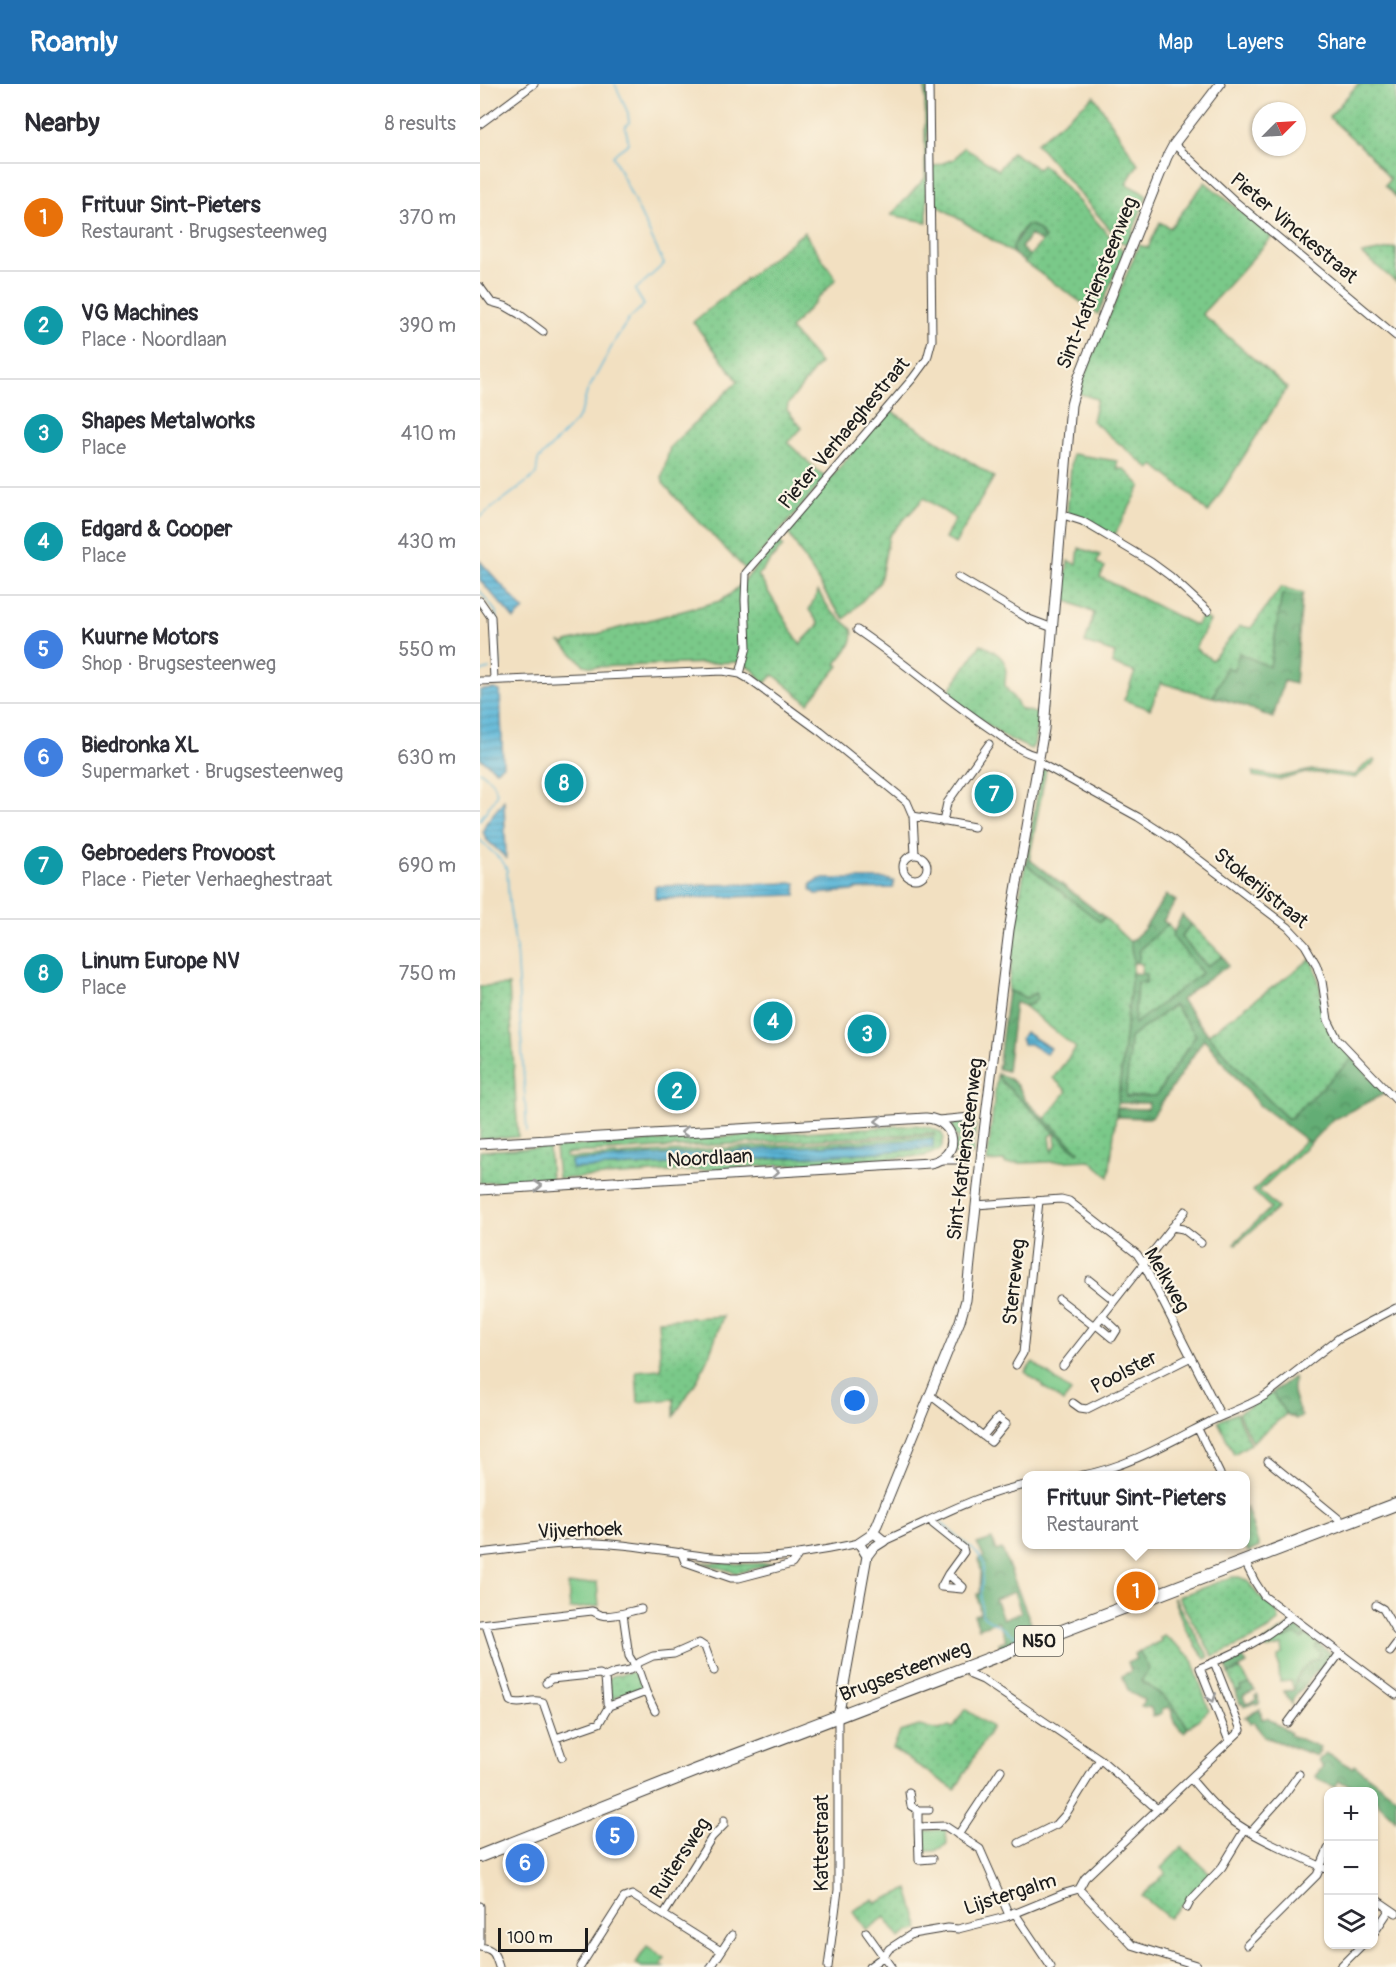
<!DOCTYPE html>
<meta charset="utf-8">
<style>
:root{--surface:#fff;--page:#f2f2f3;--text:#2b2b33;--muted:#7c7c81;--line:#e1e1e2;--accent:#1f6fb2}
body{margin:0;font-family:Pangolin,sans-serif;background:var(--page);color:var(--text)}
.controls{position:absolute;right:18px;bottom:18px;display:grid;overflow:hidden;border-radius:12px;box-shadow:0 2px 4px #0004}
.controls button{width:54px;height:54px;display:grid;place-items:center;padding:0;border:0;border-bottom:2px solid var(--line);background:var(--surface);color:var(--text);font:30px sans-serif}
.compass{position:absolute;left:772px;top:18px;width:54px;height:54px;border-radius:50%;background:var(--surface);box-shadow:0 2px 4px #0004;rotate:66deg}
.scale{position:absolute;left:18px;bottom:15px;width:90px;box-sizing:border-box;padding-left:6px;border:3px solid #1c1c1c;border-top:0;font-size:16px;line-height:21px;white-space:nowrap;color:#1c1c1c;-webkit-text-stroke:4px #fcf5e5;paint-order:stroke}
.you{position:absolute;left:375px;top:1317px;width:21px;height:21px;margin:-15px;border:4px solid #fff;border-radius:50%;background:#1a73e8;box-shadow:0 0 0 9px #1a73e833}
.badge{display:grid;place-items:center;width:39px;height:39px;border-radius:50%;background:var(--accent);color:#fff;font-size:20px;font-weight:700}
.pin{position:absolute;translate:-50% -50%;border:3px solid #fff;box-shadow:0 2px 6px #0006}
.popup{position:absolute;left:542px;top:1387px;width:228px;height:78px;box-sizing:border-box;display:grid;place-content:center;border-radius:12px;background:var(--surface);filter:drop-shadow(0 2px 4px #0005);font-size:20px;white-space:nowrap;color:var(--muted)}
.popup b{font-size:22px;color:var(--text)}
.popup::after{content:'';position:absolute;left:50%;top:100%;margin-left:-12px;border:12px solid transparent;border-top-color:var(--surface)}
.list{margin:0;padding:0;list-style:none}
h2{display:flex;justify-content:space-between;align-items:center;height:78px;margin:0;padding:0 24px;font-size:26px}
h2 small{font-size:20px;font-weight:400;color:var(--muted)}
.list li{display:grid;grid-template-columns:39px 1fr auto;gap:18px;align-items:center;box-sizing:border-box;height:108px;padding:0 24px;border-top:2px solid var(--line)}
.list b{display:block;font-size:22px;white-space:nowrap}
.list p{margin:0;font-size:20px;white-space:nowrap;color:var(--muted)}
.list em{font-size:20px;font-style:normal;color:var(--muted)}
.icon{flex:none;width:33px;height:33px;fill:none;stroke:currentColor;stroke-width:2;stroke-linecap:round;stroke-linejoin:round}
.map{position:relative;flex:none;width:916px;height:1883px;overflow:hidden}
header{display:flex;align-items:center;gap:36px;box-sizing:border-box;height:84px;padding:0 30px;background:var(--accent);color:#fff}
header strong{font-size:28px}
nav{display:flex;gap:33px;margin-inline-start:auto;font-size:21px}
main{display:flex}
aside{flex:1;background:var(--surface)}
.map>svg:first-child{display:block}
</style>
<header>
<strong>Roamly</strong>
<nav><a>Map</a><a>Layers</a><a>Share</a></nav>
</header>
<main>
<aside>
<h2>Nearby<small>8 results</small></h2>
<ul class="list">
<li><span class="badge" style="background:#e8710a">1</span><div><b>Frituur Sint-Pieters</b><p>Restaurant · Brugsesteenweg</p></div><em>370 m</em></li>
<li><span class="badge" style="background:#0f9aa8">2</span><div><b>VG Machines</b><p>Place · Noordlaan</p></div><em>390 m</em></li>
<li><span class="badge" style="background:#0f9aa8">3</span><div><b>Shapes Metalworks</b><p>Place</p></div><em>410 m</em></li>
<li><span class="badge" style="background:#0f9aa8">4</span><div><b>Edgard &amp; Cooper</b><p>Place</p></div><em>430 m</em></li>
<li><span class="badge" style="background:#3f7fe0">5</span><div><b>Kuurne Motors</b><p>Shop · Brugsesteenweg</p></div><em>550 m</em></li>
<li><span class="badge" style="background:#3f7fe0">6</span><div><b>Biedronka XL</b><p>Supermarket · Brugsesteenweg</p></div><em>630 m</em></li>
<li><span class="badge" style="background:#0f9aa8">7</span><div><b>Gebroeders Provoost</b><p>Place · Pieter Verhaeghestraat</p></div><em>690 m</em></li>
<li><span class="badge" style="background:#0f9aa8">8</span><div><b>Linum Europe NV</b><p>Place</p></div><em>750 m</em></li>
</ul>
</aside>
<div class="map">
<svg width="916" height="1883" viewBox="0 0 916 1883">
<defs>
<pattern id="grass-dots" width="8" height="8" patternUnits="userSpaceOnUse" patternTransform="scale(1.5)"><rect width="8" height="8" fill="#7ac989"/><path d="M2 2h.1M6 6h.1" fill="none" stroke="#69ac76" stroke-width="1.8" stroke-linecap="round"/></pattern>
<pattern id="forest-crowns" width="20" height="18" patternUnits="userSpaceOnUse" patternTransform="scale(1.5)"><rect width="20" height="18" fill="#63ad75"/><path d="M2 6a3 3 0 1 1 6 0M12 15a3 3 0 1 1 6 0" fill="none" stroke="#518c5f"/></pattern>
<pattern id="water-rules" width="6" height="5" patternUnits="userSpaceOnUse" patternTransform="scale(1.5)"><rect width="6" height="5" fill="#5ab6d8"/><path d="M0 2.5h6" fill="none" stroke="#4a93ae"/></pattern>
</defs>
<rect width="100%" height="100%" fill="#fcf5e5"/>
<filter id="ink" filterUnits="userSpaceOnUse"><feTurbulence type="fractalNoise" baseFrequency=".0167" numOctaves="2"/><feDisplacementMap in="SourceGraphic" scale="12" xChannelSelector="R" yChannelSelector="G"/><feConvolveMatrix kernelMatrix="1 2 1 2 8 2 1 2 1" color-interpolation-filters="sRGB"/></filter>
<filter id="wash" filterUnits="userSpaceOnUse"><feTurbulence type="fractalNoise" baseFrequency=".008" numOctaves="4" result="noise"/><feDisplacementMap in="SourceGraphic" scale="24" xChannelSelector="R" yChannelSelector="G"/><feGaussianBlur stdDeviation="1.35" result="paint"/><feColorMatrix in="noise" values="0 0 0 0 0 0 0 0 0 0 0 0 0 0 0 0 0 1.4 0 .05"/><feComposite in="paint" operator="in"/></filter>
<g filter="url(#wash)">
<rect width="100%" height="100%" fill="#f2e0c1"/>
<path fill="url(#grass-dots)" stroke="#4b7252" stroke-width="1.5" fill-rule="evenodd" d="M445,0H448L447,138L411,131L445,94Z
M878,0H916V113L905,101L910,95L889,70L849,33Z
M614,12L658,80L646,100L667,111L648,160L641,158L556,59Z
M484,63L518,86L532,68L558,85L562,80L582,99L644,168L618,230L544,178L565,154L546,141C540,150 531,158 534,170L454,119L452,83L474,75Z
M725,98L792,153L722,230L807,304L728,429L712,412L674,381L670,385L612,337L617,315L597,309L659,161L668,164L680,138L690,144Z
M324,148L356,195L310,245L340,279L308,320L307,326L322,344L308,359L339,388L347,393L266,486L197,415L183,399L182,393L190,363L258,297L213,238Z
M916,164V198L882,170Z
M408,325L514,393L475,460L465,454L475,435L444,414L409,452L400,498L365,535L353,521L307,447Z
M592,370L637,377V385H644L661,402L634,452L631,450L630,452L587,429Z
M298,456L303,462L278,491L320,560L339,540L329,526L338,507L350,526L372,545C376,559 364,569 356,580L359,582L328,619L294,591L284,600L273,586L263,579L265,563L261,578L112,583L104,581L81,559L85,560L87,558L240,517C263,504 280,476 298,456Z
M599,464L620,471L617,479L625,483L620,493L716,542L722,532L730,537L715,564L732,576L760,542L771,544L801,503L823,509L822,513L802,510L790,583L754,586L746,584L733,613L681,599L670,625L644,616L655,588L632,580L635,569L605,559L614,529L583,515L588,477L597,480Z
M501,560C511,566 526,572 526,586C526,591 525,596 525,601C526,606 537,616 540,625L559,630L554,661L551,665L525,653L468,612V608Z
M894,676L895,678L875,694L837,689H826L799,696L773,692V688L799,693L832,686L875,691L888,678Z
M562,684L566,686L548,782L621,837L624,833L650,858L654,873L629,1093L610,1076L525,1080L524,1077L507,1078L517,990L521,997L575,1049L570,1052L572,1068L576,1061L575,1052L576,1050L597,1068L599,1067L565,1035L587,1007L573,994L596,964L544,922L552,920L555,909L546,914L528,906L537,828Z
M688,840L694,849L692,852L723,889L653,941L658,898L665,899L666,890H661L662,880L658,879L660,865Z
M711,840L743,872L728,883L701,853Z
M831,875L838,892L846,938L873,974L810,1034H807L765,993L727,951Z
M29,901L38,1053L0,1055V902Z
M694,921L716,951L676,1012L645,1013L650,954Z
M486,1037L496,1041L494,1054L476,1053L472,1041L474,1039Z
M435,1041L449,1043L461,1048L464,1054L461,1065L446,1072L78,1095L75,1063ZM454,1049L455,1051H453L89,1074L85,1073V1071L90,1069ZM452,1055V1064L339,1072L92,1085L91,1077Z
M476,1056L493,1057V1070L473,1071Z
M826,1056L830,1059L779,1107L798,1124L756,1160L754,1159L791,1124L773,1107Z
M69,1063L71,1095L0,1099V1067Z
M243,1232L230,1269L218,1295L194,1332V1315L158,1318L156,1287L181,1285L178,1236Z
M792,1309L806,1330L772,1358L758,1329Z
M756,1329L770,1360L754,1370L738,1337Z
M766,1422L779,1463L768,1468L765,1461Z
M220,1478L262,1480L297,1479L257,1489Z
M752,1493H759L767,1496L778,1511L797,1527L799,1536C787,1552 751,1564 733,1572L698,1513Z
M693,1514H694L729,1573L725,1575L706,1546Z
M684,1551L711,1573L729,1626L708,1644C695,1621 684,1611 661,1597L660,1567L681,1557L680,1554Z
M760,1585L770,1600L760,1603L761,1606L756,1608L749,1590Z
M152,1588L156,1589L162,1601L161,1607L158,1609L156,1606L135,1613L136,1618L131,1617L128,1596L131,1592Z
M485,1625L512,1643L475,1706L413,1665L420,1648L439,1642L459,1646L469,1642L473,1644Z
M702,1763L732,1791L689,1834L662,1812L686,1789L681,1784Z
M428,1805L440,1845L429,1848L420,1854L405,1833L387,1846L373,1827L393,1815L396,1819Z"/>
<path fill="url(#forest-crowns)" stroke="#406448" stroke-width="1.5" fill-rule="evenodd" d="M546,141C556,141 559,146 565,154L561,158L550,151L541,164L550,172L544,178L534,170L532,164Z
M802,510L822,513L815,600L804,597L793,634L759,620L733,613L746,583L754,586L759,569L790,583Z
M549,775L624,833L620,838L548,782Z
M686,811L696,817L683,837L688,840L660,865L658,879H654L650,858L664,845Z
M702,831L711,840L701,853L727,882L743,872L748,882L711,907L701,916C733,959 769,997 807,1034H810L873,974L906,1009L852,1036L830,1059L779,1021L724,955L673,1032L669,1034L637,1033V1024L667,1025L669,1019H638L652,889L666,890V899L657,898L654,940L722,889L692,852ZM694,921L716,951L676,1012L646,1013L650,954Z
M528,906L546,914L555,909L558,913L552,920L544,922L535,918L527,987L518,985Z
M517,990C529,992 542,1003 544,1015L599,1067L597,1069L521,997Z
M813,1293L815,1296C809,1307 817,1321 822,1332L816,1335L806,1330L792,1309Z
M512,1455L516,1467L522,1465L556,1552L521,1565L519,1559L526,1556L518,1537L499,1544L494,1531L500,1529L497,1510H500L501,1487L499,1475L504,1473L497,1460ZM534,1508L541,1528L523,1535L515,1515Z
M813,1540L827,1551L822,1556L811,1551L804,1555L797,1549Z
M838,1559L853,1571L843,1586H838L813,1615L812,1620L803,1607L814,1606L815,1597L822,1585L833,1576L835,1564Z
M659,1567L669,1585L661,1597C684,1611 695,1621 708,1644L704,1648C691,1640 696,1631 689,1623L682,1625V1629L673,1633L671,1624L661,1622L664,1616L649,1608L642,1592L651,1587L648,1578L656,1575L654,1570Z
M761,1569L767,1580L749,1590L744,1576L749,1574L761,1576Z
M770,1600L775,1607L763,1612L766,1620L776,1616L775,1612L778,1611L780,1620L776,1621L775,1619L764,1623L762,1619L760,1620L756,1608L761,1606L760,1603Z
M780,1625L782,1635L787,1634L811,1649L810,1651L840,1663L838,1666L840,1667L837,1672L785,1653L773,1638L770,1640L768,1634L765,1633Z
M846,1669L872,1684L874,1681L916,1713V1736L894,1715V1708L884,1707L859,1697L855,1703L841,1697L835,1692L843,1683L838,1677Z"/>
<path fill="#7ac989" stroke="#4b7252" stroke-width="1.5" d="M553,1278L591,1308L583,1318L545,1288Z
M117,1498L119,1522L90,1525L88,1501Z
M797,1549L804,1555L815,1550L822,1555L827,1551L838,1559L835,1564L841,1569L836,1576H833L822,1585L815,1597L814,1606L811,1597L800,1598L798,1573L803,1569L802,1562L789,1565H786L784,1558Z
M466,1745L467,1760L455,1767H443L441,1750L443,1747Z
M167,1862L185,1874L181,1881L184,1883H162L156,1879Z"/>
<path fill="url(#water-rules)" stroke="#3b697a" stroke-width="1.5" d="M0,477L44,526L34,535L0,496Z
M14,605L20,607L23,681L16,686L0,674V606Z
M24,716L26,774L6,755L3,747L6,739Z
M340,795H406L414,797L413,804L376,805L373,807L336,810L331,806V800Z
M316,799V811L175,815V802Z
M545,948L570,964L566,970L550,960H543L541,954Z
M453,1055V1064L339,1072L92,1085L91,1077Z"/>
<g fill="none" stroke-linecap="round" stroke-linejoin="round">
<path stroke="#5ab6d8" stroke-width="1.5" d="M0,433L56,391L58,376L96,337L103,323L107,308L137,253L149,235L164,221L155,206L184,180L133,72C147,56 152,68 145,43L149,39L148,29L135,0
M0,507L16,528L20,582
M0,588L9,585
M0,687L11,696L17,708L15,714L0,736
M0,756L23,778L27,786L29,819L36,865L47,1048
M460,1438L498,1470L504,1479L501,1513L502,1531L539,1555L544,1553"/>
</g>
</g>
<g filter="url(#ink)">
<g fill="none" stroke-linecap="round" stroke-linejoin="round">
<defs>
<path id="minor" d="M0,40L54,0
M694,60L757,119L916,252
M0,203L11,218L25,222L39,230L63,248
M583,431L602,437L671,478L690,492L728,527
M478,493L549,535L573,544
M0,517L11,533L14,595
M377,546C424,578 467,616 515,648C527,657 544,670 559,672
M260,590L267,563L265,516L266,489L433,294L447,275L452,256L449,0
M0,597L243,587L260,590L267,594L341,648L427,718L433,732L435,771
M558,678L658,733L692,755L808,843L825,861L836,880L842,897L848,936L857,954L916,1016
M433,732L494,743
M463,738L467,719L509,660
M423 783a12 12 0 1 1 24 0a12 12 0 1 1-24 0Z
M458,1036L491,1033
M461,1076H486
M496,1121L581,1115L589,1117L657,1170L663,1179L741,1332
M692,1143L703,1145L721,1159
M609,1196L634,1216
M579,1215L614,1242
M615,1240L632,1254L637,1246L622,1232
M536,1281L543,1269L559,1117
M583,1282L705,1127
M450,1311L511,1358L526,1340L518,1334L503,1352
M593,1319L600,1324L607,1325L711,1273
M718,1345L740,1390
M788,1377L865,1440
M599,1392C648,1383 688,1359 731,1337C750,1328 769,1322 786,1311L859,1254L916,1224
M451,1436L453,1440L483,1464L484,1468L468,1490
M404,1457C450,1437 496,1410 546,1401
M201,1468L205,1478L251,1494H259L312,1480L319,1470
M0,1469C38,1465 77,1458 114,1459C155,1460 193,1469 233,1473C282,1478 331,1469 379,1459
M765,1478L775,1498L784,1512L916,1611
M468,1490L483,1503L482,1505L461,1503Z
M896,1521L903,1525L916,1547
M143,1530L149,1572L159,1588L166,1608L175,1627
M0,1540L112,1527C115,1528 118,1530 121,1531C131,1534 150,1527 161,1525
M6,1541L31,1617C40,1623 52,1613 63,1618L82,1673
M910,1568L916,1560
M488,1584L491,1591L503,1596L620,1675L677,1725
M125,1593L127,1619L129,1622
M66,1599L71,1595L120,1590L125,1593L134,1589L150,1586L160,1578L173,1572L194,1570L219,1559L225,1563L234,1587
M129,1622L166,1608
M808,1639L860,1569
M76,1654L119,1639L129,1622
M749,1657L720,1584C753,1570 785,1556 811,1532
M711,1695C723,1709 735,1724 750,1735C780,1757 815,1769 848,1786
M429,1708L431,1722L438,1726V1743
M438,1726H449
M771,1748L804,1711L819,1690
M478,1751L521,1686
M539,1759L577,1740L586,1730L620,1675
M452,1775L439,1776L438,1743L465,1742L500,1765L529,1831
M599,1805L652,1861L716,1881
M894,1814L916,1829
M0,1822V1858
M707,1824L711,1816L742,1783L765,1745
M534,1828L571,1883
M184,1830L232,1753L244,1741V1736
M386,1848L411,1883
M894,1849L910,1825
M767,1861L837,1791L848,1765
M0,1863C14,1865 15,1870 19,1883
M100,1883L144,1814L152,1811L241,1867
M231,1883L252,1851
M348,1883L358,1806V1634
M389,1883L404,1872L409,1865L432,1850L468,1844L478,1845L526,1833L585,1809L599,1805L605,1794L761,1646L734,1578
M860,1883L883,1860"/>
<path id="tertiary" d="M0,1060L446,1034C477,1036 482,1073 450,1079L0,1106
M387,1472L379,1459L391,1451L397,1441L480,1237L486,1216L503,1056L529,846L564,645L591,321L598,295L687,73L694,60L740,0
M358,1634L387,1472L393,1464L404,1457L393,1448"/>
<path id="primary" d="M0,1772L217,1686L916,1420"/>
</defs>
<use href="#minor" stroke="#3c3935" stroke-width="9"/>
<use href="#tertiary" stroke="#3c3935" stroke-width="11"/>
<use href="#primary" stroke="#3c3935" stroke-width="14"/>
<use href="#minor" stroke="#fff" stroke-width="7"/>
<use href="#tertiary" stroke="#fff" stroke-width="9"/>
<use href="#primary" stroke="#fff" stroke-width="12"/>
</g>
<defs><path id="oneway-chevron" d="M-2-3.5L2.5 0L-2 3.5" fill="none" stroke-width="1.6" stroke-linecap="round" stroke-linejoin="round" transform="scale(1.5)"/></defs>
<g stroke="#999">
<use href="#oneway-chevron" transform="translate(399 1037) rotate(177)"/>
<use href="#oneway-chevron" transform="translate(205 1048) rotate(177)"/>
<use href="#oneway-chevron" transform="translate(295 1088) rotate(-3)"/>
<use href="#oneway-chevron" transform="translate(58 1102) rotate(-3)"/>
<use href="#oneway-chevron" transform="translate(732 1614) rotate(69)"/>
</g>
</g>
<g text-anchor="middle" dominant-baseline="central" stroke-width="4.5" stroke-linejoin="round" paint-order="stroke">
<rect fill="#fcf5e5" stroke="#5f5d58" stroke-width="1.5" x="535" y="1542" width="48" height="30" rx="4.5"/>
<g font-size="18" font-weight="bold" fill="#1c1c1c">
<text x="559" y="1557">N50</text>
</g>
<g font-size="20" fill="#1c1c1c" stroke="#fcf5e5">
<text transform="translate(814 144) rotate(40)">Pieter Vinckestraat</text>
<text transform="translate(617 199) rotate(-68)">Sint-Katriensteenweg</text>
<text transform="translate(364 349) rotate(-50)">Pieter Verhaeghestraat</text>
<text transform="translate(781 804) rotate(39)">Stokerijstraat</text>
<text transform="translate(485 1065) rotate(-83)">Sint-Katriensteenweg</text>
<text transform="translate(230 1074) rotate(-3)">Noordlaan</text>
<text transform="translate(687 1196) rotate(60)">Melkweg</text>
<text transform="translate(534 1198) rotate(-84)">Sterreweg</text>
<text transform="translate(644 1288) rotate(-27)">Poolster</text>
<text transform="translate(100 1446) rotate(-2)">Vijverhoek</text>
<text transform="translate(425 1587) rotate(-21)">Brugsesteenweg</text>
<text transform="translate(341 1759) rotate(-90)">Kattestraat</text>
<text transform="translate(200 1774) rotate(-57)">Ruitersweg</text>
<text transform="translate(530 1810) rotate(-18)">Lijstergalm</text>
</g>
</g>
</svg>
<div class="controls">
<button>+</button>
<button>−</button>
<button><svg class="icon" aria-label="layers" viewBox="0 0 24 24"><path d="M12 4l9 5-9 5-9-5zM3 14l9 5 9-5"/></svg></button>
</div>
<svg class="compass" viewBox="-18 -18 36 36"><path d="M0-13l5 13h-10z" fill="#e53935"/><path d="M0 13l5-13h-10z" fill="#7c7c81"/></svg>
<div class="scale">100 m</div>
<div class="you"></div>
<div class="pin badge" style="left:656px;top:1507px;background:#e8710a">1</div>
<div class="popup"><b>Frituur Sint-Pieters</b>Restaurant</div>
<div class="pin badge" style="left:197px;top:1007px;background:#0f9aa8">2</div>
<div class="pin badge" style="left:387px;top:950px;background:#0f9aa8">3</div>
<div class="pin badge" style="left:293px;top:937px;background:#0f9aa8">4</div>
<div class="pin badge" style="left:135px;top:1752px;background:#3f7fe0">5</div>
<div class="pin badge" style="left:45px;top:1779px;background:#3f7fe0">6</div>
<div class="pin badge" style="left:514px;top:710px;background:#0f9aa8">7</div>
<div class="pin badge" style="left:84px;top:699px;background:#0f9aa8">8</div>
</div>
</main>
